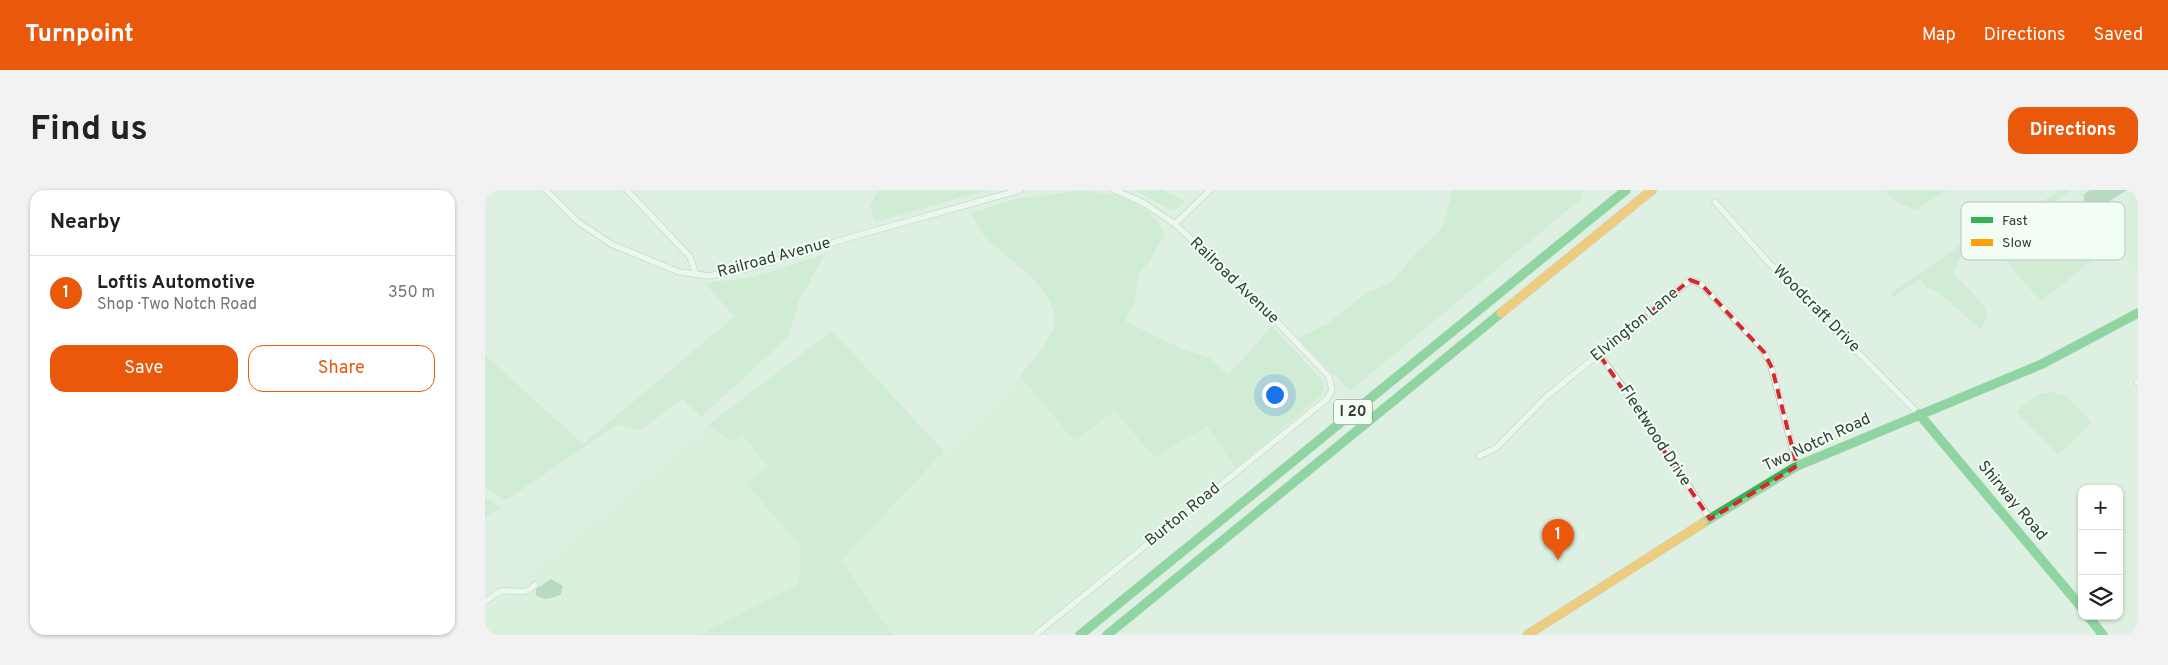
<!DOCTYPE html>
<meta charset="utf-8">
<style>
:root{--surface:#fff;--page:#f2f2f2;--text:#222;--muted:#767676;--line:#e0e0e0;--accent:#ea580c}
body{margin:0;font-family:Overpass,sans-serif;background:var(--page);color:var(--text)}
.controls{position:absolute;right:15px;bottom:15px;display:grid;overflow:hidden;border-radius:10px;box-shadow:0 1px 4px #0004}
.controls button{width:45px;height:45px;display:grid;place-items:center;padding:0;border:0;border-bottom:1px solid var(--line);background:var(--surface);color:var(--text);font:25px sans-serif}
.you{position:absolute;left:789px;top:204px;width:18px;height:18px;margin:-12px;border:4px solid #fff;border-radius:50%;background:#1a73e8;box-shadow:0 0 0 8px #1a73e833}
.badge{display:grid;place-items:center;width:32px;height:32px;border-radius:50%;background:var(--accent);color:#fff;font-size:16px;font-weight:700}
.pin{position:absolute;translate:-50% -41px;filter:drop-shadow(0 1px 2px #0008)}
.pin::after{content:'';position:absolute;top:26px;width:18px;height:15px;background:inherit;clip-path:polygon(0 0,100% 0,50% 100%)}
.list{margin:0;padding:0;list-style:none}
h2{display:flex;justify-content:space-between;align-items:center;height:65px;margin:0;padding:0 20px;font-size:21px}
h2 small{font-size:16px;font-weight:400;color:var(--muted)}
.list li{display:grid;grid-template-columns:32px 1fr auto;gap:15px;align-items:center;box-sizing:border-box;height:75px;padding:0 20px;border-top:1px solid var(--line)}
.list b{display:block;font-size:19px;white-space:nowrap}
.list p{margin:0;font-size:16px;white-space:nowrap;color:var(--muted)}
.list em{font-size:16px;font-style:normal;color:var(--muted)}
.actions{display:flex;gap:10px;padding:15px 20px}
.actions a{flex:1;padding:11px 0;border:1px solid var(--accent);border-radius:15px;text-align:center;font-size:18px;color:var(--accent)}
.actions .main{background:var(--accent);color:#fff}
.icon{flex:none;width:28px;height:28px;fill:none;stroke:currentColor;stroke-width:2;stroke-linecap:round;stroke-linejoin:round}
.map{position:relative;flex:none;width:1653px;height:445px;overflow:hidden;border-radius:15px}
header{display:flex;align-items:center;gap:30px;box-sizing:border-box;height:70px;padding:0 25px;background:var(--accent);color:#fff}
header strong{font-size:24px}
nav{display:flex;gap:28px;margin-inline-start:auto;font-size:18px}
.intro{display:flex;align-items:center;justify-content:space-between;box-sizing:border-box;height:120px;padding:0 30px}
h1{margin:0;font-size:35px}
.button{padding:12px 22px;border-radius:15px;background:var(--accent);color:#fff;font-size:18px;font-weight:700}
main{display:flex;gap:30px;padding:0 30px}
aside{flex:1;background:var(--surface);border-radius:15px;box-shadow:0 1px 4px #0004}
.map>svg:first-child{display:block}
</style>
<header>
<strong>Turnpoint</strong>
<nav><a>Map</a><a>Directions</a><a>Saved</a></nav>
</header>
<div class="intro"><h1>Find us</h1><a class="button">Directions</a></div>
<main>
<aside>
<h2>Nearby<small></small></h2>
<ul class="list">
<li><span class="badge">1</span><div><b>Loftis Automotive</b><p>Shop · Two Notch Road</p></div><em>350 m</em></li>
</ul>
<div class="actions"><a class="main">Save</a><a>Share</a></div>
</aside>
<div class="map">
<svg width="1653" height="445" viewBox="0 0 1653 445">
<rect width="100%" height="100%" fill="#def0e1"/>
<path fill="#d2efd8" d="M1596,0H1653V86L1588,6Z
M535,186L589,250L630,220L722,236L750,278L544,445H408L356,371L459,261Z
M223,235L247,252L256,243L283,277L262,294L316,357L314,394L214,445H0V420Z"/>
<path fill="#bfe6c6" d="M393,0H503L390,32L385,17Z
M649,0H677L700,11L692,19L686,20Z
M968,0H1098L1097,8L865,201L813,148L842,134L880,104L907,92L928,66L956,40Z
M1400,0H1462L1431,20L1413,13Z
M1574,0H1586L1567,14L1580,32L1607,30L1627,54L1557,111C1535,91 1519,66 1499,44L1531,23L1567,6Z
M593,1C625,1 667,12 680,45L665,70L654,84L649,114L640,131L697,159L725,168L743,185L787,136L839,192L838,202L835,207L750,278L722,236L669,267L630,221L589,250L535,186C544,174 561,156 567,142C583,103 517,68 497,43C493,37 489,30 486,23L531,9Z
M1484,49L1490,55L1474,70L1468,83L1497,113L1503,125L1496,140C1481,129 1456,99 1440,97L1436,89L1408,107L1406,103Z
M340,64L313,113L304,146L216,227L198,209L155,240L132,235L21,310L0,298V165L98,254L249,127L220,93L268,87Z
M347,141L459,261L356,371L408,445H214L314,394L316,357L262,294L283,277L257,244L247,252L223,235Z
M1566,202L1581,206L1607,232L1573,265L1531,221L1554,204Z
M0,307L16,317L0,329Z"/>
<path fill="#8dbc98" d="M1605,0H1642L1609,21L1604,20L1599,12V4Z
M66,389L78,396L76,404C67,409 59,411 51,405V399Z"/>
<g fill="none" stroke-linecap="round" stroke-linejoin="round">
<defs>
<path id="street" d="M61,0L92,31L126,54L194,82L224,86L265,78L367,47L535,0
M142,0L205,67L211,84
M1230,12L1284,73L1434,224
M690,34L725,0
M1114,164L1154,219L1225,329
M1652,192H1653
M994,266L1011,258L1061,207L1205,90L1216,94L1276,157L1285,172L1312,276
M0,412L15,401C29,399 39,407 50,395
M550,445L842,209L847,200L844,187L834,176L776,115L690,34L657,12L629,0"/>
<path id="fast" d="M1434,224L1597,418
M1218,333L1312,276L1557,174L1653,123
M1603,426L1618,445
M595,445L1141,0
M622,445L1016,123"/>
<path id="slow" d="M1016,123L1167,0
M1042,445L1218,333"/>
</defs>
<use href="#street" stroke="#aebcb1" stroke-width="7"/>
<use href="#fast" stroke="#aebcb1" stroke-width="10"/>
<use href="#slow" stroke="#aebcb1" stroke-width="10"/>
<use href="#street" stroke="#fafdfa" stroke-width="5.5"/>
<use href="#fast" stroke="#30b455" stroke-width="9"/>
<use href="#slow" stroke="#ff9f0a" stroke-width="9"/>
</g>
<path d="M0 0H1653V445H0ZM1205,90L1216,94L1279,162L1287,178L1312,276L1225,329L1114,164Z" fill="#def0e1" fill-opacity=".55" fill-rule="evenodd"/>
<path fill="none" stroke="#d62828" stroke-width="4" stroke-dasharray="10 6" stroke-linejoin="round" d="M1205,90L1216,94L1279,162L1287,178L1312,276L1225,329L1114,164Z"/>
<g text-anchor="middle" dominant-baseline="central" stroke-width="4" stroke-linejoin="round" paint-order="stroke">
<rect fill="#f2fef4" stroke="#6c786e" stroke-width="1" x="849" y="209.5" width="38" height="25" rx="4"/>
<g font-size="15" font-weight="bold" fill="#333f35">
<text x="868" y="222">I 20</text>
</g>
<g font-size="16" fill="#333f35" stroke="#f2fef4">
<text transform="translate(289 68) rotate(-15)">Railroad Avenue</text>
<text transform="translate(749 91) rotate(44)">Railroad Avenue</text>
<text transform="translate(1331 119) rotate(45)">Woodcraft Drive</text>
<text transform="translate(1150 135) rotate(-39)">Elvington Lane</text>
<text transform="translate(1170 246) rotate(57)">Fleetwood Drive</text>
<text transform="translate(1332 253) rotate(-25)">Two Notch Road</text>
<text transform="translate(1527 311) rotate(50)">Shirway Road</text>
<text transform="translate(698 325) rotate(-39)">Burton Road</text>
</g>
</g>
<rect x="1476" y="12" width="164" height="58" rx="8" fill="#f2fef4" stroke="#b9c5bb" stroke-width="1"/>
<rect x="1486" y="27" width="22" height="6" fill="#30b455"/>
<rect x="1486" y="49" width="22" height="7" fill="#ff9f0a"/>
<g font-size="14" fill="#333f35">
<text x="1517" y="35">Fast</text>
<text x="1517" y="57">Slow</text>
</g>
</svg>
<div class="controls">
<button>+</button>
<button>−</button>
<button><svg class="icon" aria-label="layers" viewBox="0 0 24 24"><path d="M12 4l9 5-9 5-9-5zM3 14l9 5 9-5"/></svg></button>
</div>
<div class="you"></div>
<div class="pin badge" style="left:1073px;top:370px">1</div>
</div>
</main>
